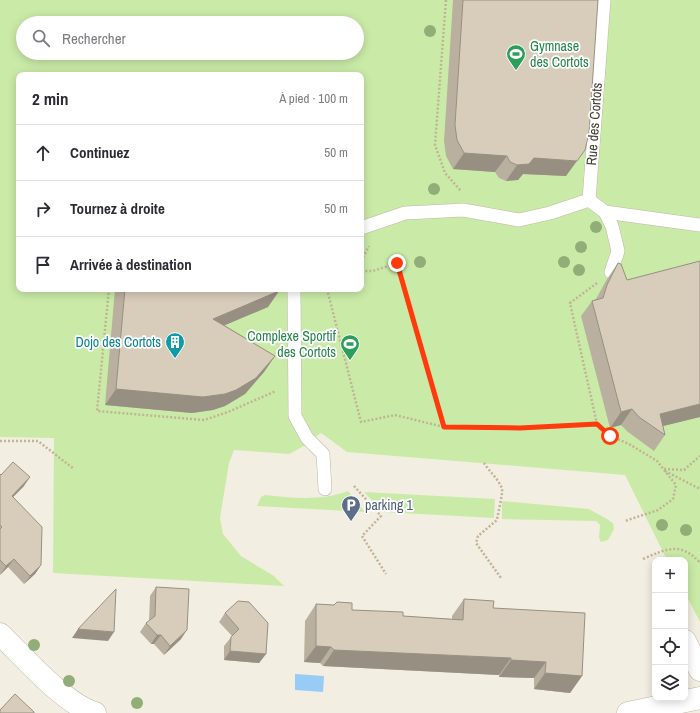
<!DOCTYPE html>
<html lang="fr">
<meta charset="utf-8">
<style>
:root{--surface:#fff;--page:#f2f2f3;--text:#2b2b33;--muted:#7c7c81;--line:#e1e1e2}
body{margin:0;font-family:"Archivo Narrow",sans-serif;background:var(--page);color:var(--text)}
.controls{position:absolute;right:12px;bottom:12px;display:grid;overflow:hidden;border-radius:8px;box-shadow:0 2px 10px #0003}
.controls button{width:36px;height:36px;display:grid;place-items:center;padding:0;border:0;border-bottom:1px solid var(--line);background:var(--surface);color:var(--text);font:20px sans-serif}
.stop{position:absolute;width:12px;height:12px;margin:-9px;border:3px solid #ff3b0d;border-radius:50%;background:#fff}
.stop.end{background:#ff3b0d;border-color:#fff;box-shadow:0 1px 4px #0008}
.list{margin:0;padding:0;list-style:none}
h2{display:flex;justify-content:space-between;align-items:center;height:52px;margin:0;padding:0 16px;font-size:17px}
h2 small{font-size:13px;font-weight:400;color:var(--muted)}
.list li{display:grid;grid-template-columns:26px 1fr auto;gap:12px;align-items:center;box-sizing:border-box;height:56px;padding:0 16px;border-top:1px solid var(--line)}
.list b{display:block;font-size:15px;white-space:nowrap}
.list em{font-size:13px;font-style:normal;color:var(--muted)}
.icon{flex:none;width:22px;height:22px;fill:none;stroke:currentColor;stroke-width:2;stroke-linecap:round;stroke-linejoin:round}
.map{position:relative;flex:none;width:700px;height:713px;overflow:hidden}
.search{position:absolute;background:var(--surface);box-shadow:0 2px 10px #0003;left:16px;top:16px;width:348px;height:44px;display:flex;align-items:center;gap:10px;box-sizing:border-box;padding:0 14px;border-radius:22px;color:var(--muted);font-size:15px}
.panel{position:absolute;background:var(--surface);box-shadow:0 2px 10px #0003;left:16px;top:72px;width:348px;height:220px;border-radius:8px}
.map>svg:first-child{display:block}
</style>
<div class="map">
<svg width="700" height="713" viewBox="0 0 700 713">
<rect width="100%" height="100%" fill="#f3eee2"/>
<path fill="#caeba7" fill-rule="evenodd" d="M0,0H700V622L685,593V560H667L625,475L347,452L321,433L304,446L289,454L234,450L229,463L220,518L223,534L241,556L274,576L284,586L53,573L54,438L0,437ZM23,23H357V53H23ZM19,75H361V289H19Z
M348,491L365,512L257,506L261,497L265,495C292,498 322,501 348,491Z
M364,492L495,499L494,518L383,512Z
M502,501L589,509L607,519L613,523L614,529L608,540L601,542L599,538L600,525L596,521L502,519Z"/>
<path fill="#98ccf6" d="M295,674L324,676L323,692L295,690Z"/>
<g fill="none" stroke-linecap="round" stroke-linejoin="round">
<defs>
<path id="lane" d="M604,0L589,200L605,212L612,226L618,251L611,272
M605,212L700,225
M361,228L405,213L426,212L463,210L519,220L550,213L589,200
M294,289L295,416L307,438L323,454L325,489"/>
<path id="street" d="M0,634C24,657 64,704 95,713
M685,641L700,670
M628,713L700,698"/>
</defs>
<use href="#lane" stroke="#bfb7a4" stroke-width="14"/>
<use href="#street" stroke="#bfb7a4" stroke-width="23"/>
<path stroke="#c2b394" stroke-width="2.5" stroke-dasharray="2 2" stroke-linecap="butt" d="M446,0L435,145L445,173L461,191
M361,261L369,246
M597,283L570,303L597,424L610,436L629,444L657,461L676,485L673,499L658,510L625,521
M109,289L97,411L204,420L228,412L276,391
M327,289L361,422L395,415L444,427L397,263L373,271H361
M444,427L520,429L597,424
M0,441H38L74,469
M484,463C489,471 500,481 502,489C503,493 498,513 497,520L478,536L476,543L501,578
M664,469L684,470L700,456
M665,471L700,489
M354,486L381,516L362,536L386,574
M643,559C666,549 681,541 700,563"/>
<use href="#lane" stroke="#fff" stroke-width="13"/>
<use href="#street" stroke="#fff" stroke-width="22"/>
</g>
<g fill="#91ae78">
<circle cx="430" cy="31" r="6"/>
<circle cx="434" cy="189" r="6"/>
<circle cx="596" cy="227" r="6"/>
<circle cx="581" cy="247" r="6"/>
<circle cx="420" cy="262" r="6"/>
<circle cx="564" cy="262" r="6"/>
<circle cx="579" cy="270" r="6"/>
<circle cx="662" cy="525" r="6"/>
<circle cx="686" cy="530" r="6"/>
<circle cx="34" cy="645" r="6"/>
<circle cx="69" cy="681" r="6"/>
<circle cx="137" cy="703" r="6"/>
</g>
<path fill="#bab0a0" d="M453,0H598L566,176L523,174L518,180L506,181L499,178L495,172L453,169L446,156L444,141Z
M700,261V417L663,426L665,435L654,451L628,432L621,425L610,428L581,316L592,301L596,299L607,279L618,263L627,280Z
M115,289H278L279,291L268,307L224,325L275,356L264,372L245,394L225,406L213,410L192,413L105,405Z
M0,474L24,486L13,497L41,565L35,574L24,584L8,567L0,575Z
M156,587L181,639L164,655L154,644H151L140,632L146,623L149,621L150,596Z
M464,599L493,608L582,676L570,693L534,689V678L499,677V675L323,666L320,663L304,662L305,621L316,604L352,610L403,616L452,619V616Z
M225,613L266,654L259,663L224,660V646L232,636L219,622Z"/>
<path fill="#979082" d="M464,153L507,156L495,172L453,169Z
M534,158L577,161L566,176L523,174L518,180L506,181L517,165Z
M279,291L268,307L202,335L213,319Z
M275,356L264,372L245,394L225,406L213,410L192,413L105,405L116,389Z
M700,404V417L655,428L660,414Z
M632,409L621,425L610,428L621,412Z
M30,477L24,486L6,504L12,496Z
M14,559L8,567L0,575L6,566Z
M41,565L35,574L24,584L30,576Z
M78,629L114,632L108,641L72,638Z
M187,630L181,639L164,655L170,646Z
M157,635H161L154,644H151Z
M316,646L331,647L320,663L304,662Z
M334,650L511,658L499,675L323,666Z
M230,651L266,654L259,663L224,660Z
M511,660L546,662L534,678L499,677Z
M545,673L582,676L570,693L534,689Z"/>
<path fill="#d8cdba" stroke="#979082" d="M463,0H598L589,133L585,150L577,161L534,158L529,164L517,165L510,162L507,156L464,153L457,140L455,125Z
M700,261V404L660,414L665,435L639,417L632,409L621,412L592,301L603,298L607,285L618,263L621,264L627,280Z
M125,289H278L279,291L213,319L275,356L256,378L236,390L225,394L203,397L116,389Z
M13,462L30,477L12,496L42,527L41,565L30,576L14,559L6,566L0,560V529L2,527L0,525V474L1,475Z
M156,587L189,589L187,630L170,646L161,635H157L146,623L155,616Z
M116,589L114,632L78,629Z
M464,599L494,601L493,608L585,613L582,676L545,673L546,662L511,660V658L334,650L331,647L316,646V604L334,605L337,602L352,603V610L403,612V616L463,620Z
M238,601L249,602L268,623L266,654L230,651L231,637L239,629L225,613Z
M15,694L34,712V713H0V710Z"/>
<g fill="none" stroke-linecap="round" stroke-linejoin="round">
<path stroke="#ff3b0d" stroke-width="5" d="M397,263L444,427L520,428L597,424L610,436"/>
</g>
<defs>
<symbol id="stadium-pin" viewBox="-11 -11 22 30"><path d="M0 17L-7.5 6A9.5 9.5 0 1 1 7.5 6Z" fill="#2e9e5b" stroke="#fff"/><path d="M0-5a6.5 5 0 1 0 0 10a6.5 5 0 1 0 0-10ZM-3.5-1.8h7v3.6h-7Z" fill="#fff"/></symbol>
<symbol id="building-pin" viewBox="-11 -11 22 30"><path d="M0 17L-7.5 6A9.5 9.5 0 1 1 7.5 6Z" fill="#0f9aa8" stroke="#fff"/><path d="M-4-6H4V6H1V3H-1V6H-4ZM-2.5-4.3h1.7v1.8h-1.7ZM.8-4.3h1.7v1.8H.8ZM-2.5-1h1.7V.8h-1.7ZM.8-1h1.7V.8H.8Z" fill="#fff"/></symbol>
<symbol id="parking-pin" viewBox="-11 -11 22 30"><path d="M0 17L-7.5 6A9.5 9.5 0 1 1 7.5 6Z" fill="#5c6f8a" stroke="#fff"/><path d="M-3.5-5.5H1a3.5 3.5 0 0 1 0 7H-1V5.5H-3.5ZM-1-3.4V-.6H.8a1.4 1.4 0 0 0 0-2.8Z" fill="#fff"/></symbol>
</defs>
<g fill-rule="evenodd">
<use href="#stadium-pin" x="505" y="43" width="22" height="30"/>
<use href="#building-pin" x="164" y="331" width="22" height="30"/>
<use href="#stadium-pin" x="339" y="333" width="22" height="30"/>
<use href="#parking-pin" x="340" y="494" width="22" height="30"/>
</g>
<g text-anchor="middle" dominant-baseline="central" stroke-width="3.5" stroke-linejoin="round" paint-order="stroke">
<g font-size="14" fill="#27864d" stroke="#fff" text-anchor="start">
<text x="530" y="46">Gymnase<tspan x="530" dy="16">des Cortots</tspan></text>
<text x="336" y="336" text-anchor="end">Complexe Sportif<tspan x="336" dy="16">des Cortots</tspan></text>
</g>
<g font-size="14" fill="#453e32" stroke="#fff">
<text transform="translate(594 124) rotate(-86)">Rue des Cortots</text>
</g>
<g font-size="14" fill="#0d838f" stroke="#fff" text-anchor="end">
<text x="161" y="342">Dojo des Cortots</text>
</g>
<g font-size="14" fill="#4e5e75" stroke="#fff" text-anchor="start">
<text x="365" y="505">parking 1</text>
</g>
</g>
</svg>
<div class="controls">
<button>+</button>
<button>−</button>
<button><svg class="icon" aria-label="locate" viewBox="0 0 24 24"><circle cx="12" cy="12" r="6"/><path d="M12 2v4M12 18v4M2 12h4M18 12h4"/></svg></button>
<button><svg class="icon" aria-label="layers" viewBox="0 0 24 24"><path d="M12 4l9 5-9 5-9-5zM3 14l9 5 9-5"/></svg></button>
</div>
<div class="stop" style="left:610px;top:436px"></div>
<div class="stop end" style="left:397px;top:263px"></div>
<div class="search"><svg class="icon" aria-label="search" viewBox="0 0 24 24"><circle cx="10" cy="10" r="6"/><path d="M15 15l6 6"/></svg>Rechercher</div>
<section class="panel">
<h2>2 min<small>À pied · 100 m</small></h2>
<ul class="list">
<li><svg class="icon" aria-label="ahead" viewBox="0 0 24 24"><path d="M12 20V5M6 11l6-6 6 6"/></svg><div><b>Continuez</b></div><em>50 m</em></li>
<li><svg class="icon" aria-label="right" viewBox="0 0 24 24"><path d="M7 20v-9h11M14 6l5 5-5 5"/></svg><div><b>Tournez à droite</b></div><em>50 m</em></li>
<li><svg class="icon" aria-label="arrive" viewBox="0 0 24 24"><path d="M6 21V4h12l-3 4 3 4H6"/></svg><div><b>Arrivée à destination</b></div></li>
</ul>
</section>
</div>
